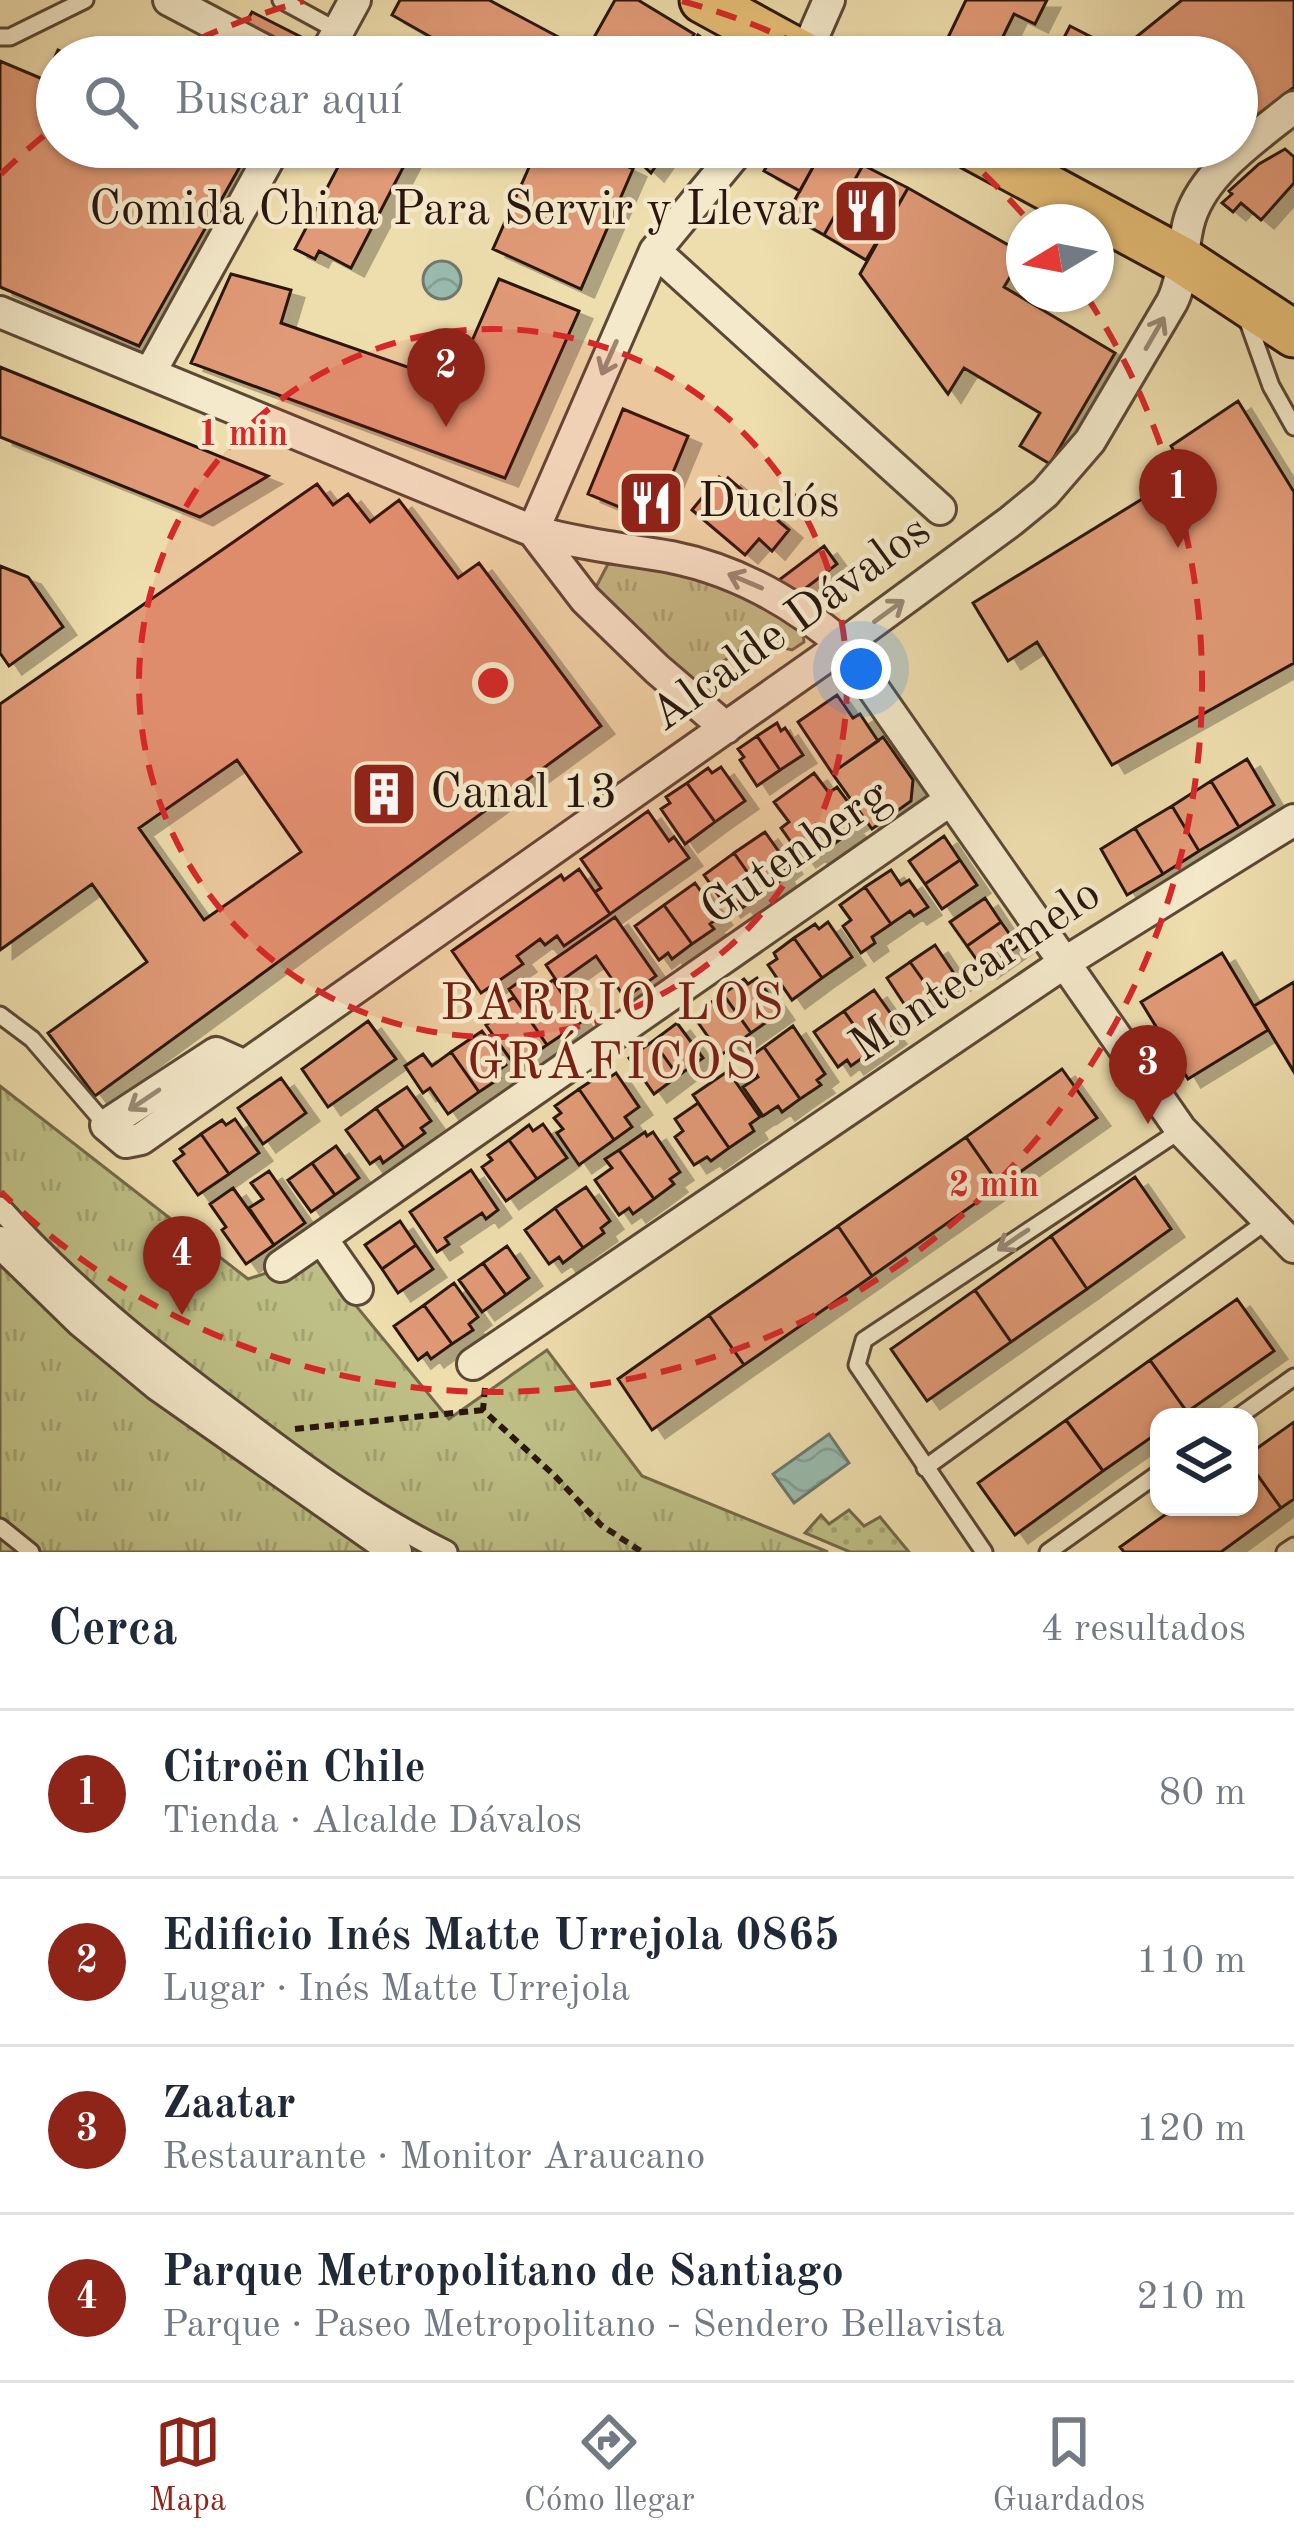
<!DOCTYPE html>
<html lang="es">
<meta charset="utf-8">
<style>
:root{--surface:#fff;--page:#f2f2f3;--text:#1f2937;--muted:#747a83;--line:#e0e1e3;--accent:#8f2418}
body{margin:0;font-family:"Old Standard TT",serif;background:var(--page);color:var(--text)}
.controls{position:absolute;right:36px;bottom:36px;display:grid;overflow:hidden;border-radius:24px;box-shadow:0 3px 9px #0004}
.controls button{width:108px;height:108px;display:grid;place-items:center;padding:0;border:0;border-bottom:3px solid var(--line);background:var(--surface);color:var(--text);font:60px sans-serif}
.compass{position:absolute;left:1006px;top:204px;width:108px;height:108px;border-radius:50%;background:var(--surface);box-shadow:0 3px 9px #0004;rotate:260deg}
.you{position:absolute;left:861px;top:669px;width:42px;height:42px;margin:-30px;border:9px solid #fff;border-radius:50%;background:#1a73e8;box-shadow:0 0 0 18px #1a73e833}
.badge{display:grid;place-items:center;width:78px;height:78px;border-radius:50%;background:var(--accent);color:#fff;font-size:39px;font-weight:700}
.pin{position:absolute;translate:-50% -99px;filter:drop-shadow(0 3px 6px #0008)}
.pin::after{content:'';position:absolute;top:63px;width:42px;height:36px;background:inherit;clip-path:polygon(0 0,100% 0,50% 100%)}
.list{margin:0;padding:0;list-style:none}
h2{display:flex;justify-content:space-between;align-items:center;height:156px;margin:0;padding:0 48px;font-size:51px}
h2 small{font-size:39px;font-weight:400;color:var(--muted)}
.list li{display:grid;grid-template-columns:78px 1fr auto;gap:36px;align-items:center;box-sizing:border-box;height:168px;padding:0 48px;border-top:3px solid var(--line)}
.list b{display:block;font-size:45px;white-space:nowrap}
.list p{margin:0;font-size:39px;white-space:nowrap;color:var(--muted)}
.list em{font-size:39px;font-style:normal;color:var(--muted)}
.icon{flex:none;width:66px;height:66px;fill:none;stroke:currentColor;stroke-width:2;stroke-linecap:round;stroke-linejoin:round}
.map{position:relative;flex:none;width:1294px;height:1552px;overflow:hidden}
.search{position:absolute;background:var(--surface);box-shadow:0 3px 9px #0004;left:36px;right:36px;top:36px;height:132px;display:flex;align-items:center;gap:30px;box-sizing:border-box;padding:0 42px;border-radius:66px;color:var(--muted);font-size:45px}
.sheet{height:828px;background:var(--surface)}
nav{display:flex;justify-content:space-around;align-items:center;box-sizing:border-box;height:168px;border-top:3px solid var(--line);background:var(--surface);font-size:33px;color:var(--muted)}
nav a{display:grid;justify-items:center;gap:6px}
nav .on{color:var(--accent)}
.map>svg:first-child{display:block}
</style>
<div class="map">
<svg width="1294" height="1552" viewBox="0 0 1294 1552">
<defs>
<pattern id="grass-dots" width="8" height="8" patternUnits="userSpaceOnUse" patternTransform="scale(3)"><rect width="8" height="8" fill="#bebf86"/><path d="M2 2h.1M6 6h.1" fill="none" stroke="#a3a372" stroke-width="1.8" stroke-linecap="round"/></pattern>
<pattern id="park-tufts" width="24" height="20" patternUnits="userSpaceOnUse" patternTransform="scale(3)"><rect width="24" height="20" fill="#bebf86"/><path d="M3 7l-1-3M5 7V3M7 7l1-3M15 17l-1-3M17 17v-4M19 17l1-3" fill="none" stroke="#a3a372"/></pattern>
<pattern id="water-waves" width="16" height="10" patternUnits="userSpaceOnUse" patternTransform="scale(3)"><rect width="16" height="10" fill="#9abbaf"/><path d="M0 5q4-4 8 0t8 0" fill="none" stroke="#85a095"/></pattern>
<filter id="shadow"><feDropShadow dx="13" dy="8" stdDeviation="0" flood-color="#0004"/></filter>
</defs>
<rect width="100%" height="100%" fill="#eeddad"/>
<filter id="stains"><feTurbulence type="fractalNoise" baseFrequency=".00167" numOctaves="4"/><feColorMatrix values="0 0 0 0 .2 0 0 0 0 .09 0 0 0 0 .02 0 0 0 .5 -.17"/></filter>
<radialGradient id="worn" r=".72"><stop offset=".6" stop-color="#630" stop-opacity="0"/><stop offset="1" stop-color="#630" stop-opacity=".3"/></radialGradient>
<path fill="url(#grass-dots)" stroke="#746a4a" stroke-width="3" d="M849,1510L864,1526L880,1517L909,1552H850L805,1533L821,1515L829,1524Z"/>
<path fill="url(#park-tufts)" stroke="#746a4a" stroke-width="3" d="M629,563C691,572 746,592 801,622L804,642L792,650L753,641L693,682L598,603L595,589L608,564Z
M0,1086L248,1279L316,1257L449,1419L547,1350L642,1476L828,1552H0Z"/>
<path fill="url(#water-waves)" stroke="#6d796f" stroke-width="3" d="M423 280a19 19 0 1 1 38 0a19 19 0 1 1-38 0Z
M829,1434L849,1463L794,1503L773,1474Z"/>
<path fill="#e19a77" stroke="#2a160f" stroke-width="3" fill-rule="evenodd" filter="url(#shadow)" d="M400,0H489L566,41L557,57H466L392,15Z
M615,0H638L694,34L681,57H583Z
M966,0H1047L1035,24L1014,14L993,57H951L941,52Z
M1182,0H1294V87L1237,133V57H1142L1130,42Z
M252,12L305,39L299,51L246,23Z
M1070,26L1101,42L1093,57H1054Z
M698,35L729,57H685Z
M58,50L74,57H57V147H251L139,346L0,287V61L45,80Z
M340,147H401L399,150L409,156L351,268L319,251L315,259L295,249L338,167L331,164Z
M538,147H584L633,169L581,289L493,249Z
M624,147H669L651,173Z
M778,147H824L800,191L764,171Z
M824,147H832L863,165L824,235L787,214Z
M1285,149L1294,157V183L1261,220L1241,203L1233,212L1222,203L1232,194L1229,191L1259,164Z
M863,165L908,188L866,260L824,235Z
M908,188L1024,254L1004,287L1115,353L1050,464L1020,446L1040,413L964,368L948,394L860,274Z
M231,274L291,290L281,323L433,376L448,342L468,350L499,279L579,311L505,478L191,363Z
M0,367L268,476L200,517L0,437Z
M1238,401L1294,492V663L1112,765L1037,642L1008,661L973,603L1186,472L1171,446Z
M623,409L688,436L653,521L588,494Z
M719,477L725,482L728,478L789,530L772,551L759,539L745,555L692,510Z
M317,484L333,505L348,494L370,522L399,500L458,578L479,563L601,726L95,1096L48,1033L147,962L92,884L0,950V704ZM237,760L301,852L204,920L139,828Z
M824,546L837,564L793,598L779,580Z
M0,566L28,577L63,627L9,666L0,653Z
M837,695L853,718L860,714L878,741L832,773L798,722Z
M777,723L781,731L785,728L803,755L780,770L757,736Z
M757,736L780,770L757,786L740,760L744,757L738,749Z
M883,737L913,780L911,801L872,829L832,773Z
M1247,759L1274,805L1239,827L1211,781Z
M721,767L745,801L715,822L687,783L708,768L712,773Z
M814,773L829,793L837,787L860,818L849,825L853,830L816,857L813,852L803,859L781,828L789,822L774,802Z
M1211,781L1239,827L1199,851L1172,806Z
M687,783L715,822L685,844L661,809L670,803L666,797Z
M1172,806L1199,851L1163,874L1135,828Z
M648,811L669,841L674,837L689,858L610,914L595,892L601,888L581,859Z
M1135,828L1163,874L1127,895L1101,849Z
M765,832L789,866L780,873L783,879L762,893L734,853Z
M944,836L960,860L925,884L909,861Z
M734,853L762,893L742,908L738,902L728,909L704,875Z
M960,860L977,885L942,909L925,884Z
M579,869L610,914L564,946L557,936L545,945L540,939L517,956L523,964L481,993L452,951L561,875L564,880Z
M891,870L901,885L909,880L928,907L914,916L910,911L891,924L865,887Z
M695,883L719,917L710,924L714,929L692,944L664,905Z
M865,887L891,924L872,937L875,943L861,953L843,926L851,920L840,905Z
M985,898L1001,922L967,946L950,922Z
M664,905L692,944L672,959L668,953L659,960L635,926Z
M615,917L656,976L625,998L596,956L558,983L546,965Z
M828,922L852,957L822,978L794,938L815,924L819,929Z
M1001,922L1018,946L984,970L967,946Z
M794,938L822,978L792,1000L768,965L777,959L774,953Z
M935,945L959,981L935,997L910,962Z
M1222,953L1268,1030L1188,1079L1141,1002Z
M910,962L935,997L910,1013L887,978Z
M757,978L781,1012L751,1033L723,994L744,979L748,984Z
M523,979L534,993L553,980L581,1022L547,1045L509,989Z
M1294,982V1072L1254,1006Z
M874,990L898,1024L889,1031L893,1036L872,1051L844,1011Z
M723,994L751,1033L721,1055L697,1021L706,1014L703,1008Z
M514,997L547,1045L516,1067L486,1025L504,1012L501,1006Z
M844,1011L872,1051L851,1066L847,1060L838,1067L814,1032Z
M368,1021L396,1059L328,1107L302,1069Z
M677,1023L703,1058L678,1076L653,1041Z
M793,1026L825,1074L817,1080L821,1085L800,1099L764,1047Z
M482,1031L506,1065L496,1072L500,1078L479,1092L451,1052Z
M653,1041L678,1076L654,1094L629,1058Z
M764,1047L800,1099L782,1112L778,1106L763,1116L743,1087L758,1077L747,1059Z
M451,1052L479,1092L448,1114L430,1088L423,1093L405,1066L423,1054L432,1066Z
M1062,1069L1097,1118L1000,1186L966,1137Z
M728,1071L760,1117L750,1124L754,1131L729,1148L693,1095Z
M616,1073L639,1107L625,1117L632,1127L614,1140L579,1089L602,1074L606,1080Z
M281,1078L306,1113L263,1144L238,1108Z
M407,1087L431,1121L421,1128L425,1133L404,1148L376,1108Z
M579,1089L614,1140L579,1165L557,1133L563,1129L554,1118L561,1113L555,1106Z
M698,1103L729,1148L711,1161L707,1157L694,1165L675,1137L683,1131L675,1119Z
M376,1108L404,1148L383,1163L380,1157L370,1164L346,1130Z
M235,1119L259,1153L229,1174L201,1134L222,1120L226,1125Z
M543,1124L567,1158L537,1179L509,1140L529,1125L533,1131Z
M645,1132L647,1136L653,1132L680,1172L670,1179L674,1184L654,1199L619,1150Z
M201,1134L229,1174L198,1195L174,1161L184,1154L180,1149Z
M966,1137L1000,1186L872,1276L838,1226Z
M509,1140L537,1179L506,1201L482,1167L492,1160L488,1155Z
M336,1146L359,1178L335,1195L312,1163Z
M619,1150L654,1199L633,1214L629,1208L619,1215L595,1180L612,1168L605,1159Z
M312,1163L335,1195L311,1212L288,1180Z
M471,1170L498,1210L486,1219L482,1213L445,1238L449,1244L437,1252L410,1212Z
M269,1171L305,1223L274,1245L249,1208L263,1199L251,1183Z
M1135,1177L1171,1229L1087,1289L1051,1236Z
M586,1187L610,1221L601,1228L604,1233L583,1248L555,1208Z
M233,1188L274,1245L246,1264L222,1230L226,1227L210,1204Z
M555,1208L583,1248L563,1263L559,1257L549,1264L525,1230Z
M400,1221L416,1245L382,1269L365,1245Z
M838,1226L872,1276L744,1365L709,1315Z
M1051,1236L1087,1289L1011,1342L975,1290Z
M416,1245L433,1269L398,1293L382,1269Z
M507,1246L529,1278L506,1295L483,1263Z
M483,1263L506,1295L482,1312L459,1280Z
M454,1283L478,1317L469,1324L473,1330L452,1344L424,1305Z
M975,1290L1011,1342L927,1401L891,1349Z
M1237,1299L1274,1351L1187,1412L1150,1360Z
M424,1305L452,1344L431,1359L427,1353L418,1360L394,1326Z
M709,1315L744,1365L652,1430L618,1379Z
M1150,1360L1187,1412L1180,1417H1159V1432L1103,1471L1066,1420Z
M1066,1420L1103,1471L1015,1535L978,1483Z
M1294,1422V1499L1281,1508L1249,1463V1454Z
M1249,1463L1281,1508L1221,1552H1124L1120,1547L1176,1507H1249Z"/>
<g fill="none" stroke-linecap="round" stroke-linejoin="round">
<defs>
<path id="service" d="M281,0L338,31
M0,37H10L85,0
M1246,316L1271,386L1294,427
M0,1015L32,1039L106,1125
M1238,1417L1294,1377
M925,1468L1267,1221
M0,1527L31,1552
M984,1552L857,1365L864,1340L1181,1130
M1048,1552L1159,1473
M1285,1552L1294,1546"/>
<path id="pedestrian" d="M0,1208C71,1287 152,1352 237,1415C304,1466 371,1515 446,1552"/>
<path id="minor" d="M169,0L277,57
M324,57L355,0
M804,57L829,0
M655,251L940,509
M0,312L533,531C579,544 624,549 671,557C736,570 793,602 843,645L1181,1130L1294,1247
M150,373L275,147
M533,531L655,251L741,147
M533,531L585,599L657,669L726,728
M245,1066L216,1053L106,1125L126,1142L141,1139L823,659L1011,521L1045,493L1090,441L1172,302C1185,276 1181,246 1190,218C1205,171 1257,137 1294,107
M322,1239L357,1289
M0,1242L82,1322L158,1385L396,1552
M281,1266L949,801
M473,1364L1064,963L1294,820"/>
<path id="primary" d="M703,0L807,57
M973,147L1182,260L1294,334"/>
</defs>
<use href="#service" stroke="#5b4836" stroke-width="21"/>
<use href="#pedestrian" stroke="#5b4836" stroke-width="27"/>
<use href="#minor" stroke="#5b4836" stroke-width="36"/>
<use href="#primary" stroke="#2a160f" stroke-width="51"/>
<path stroke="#2a160f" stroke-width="6" stroke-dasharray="9 6" stroke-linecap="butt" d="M485,1388L483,1410L555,1476L601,1525L642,1552
M295,1429L483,1410"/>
<use href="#service" stroke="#f4e9ca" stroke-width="15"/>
<use href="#pedestrian" stroke="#f4e9ca" stroke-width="21"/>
<use href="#minor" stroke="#f4e9ca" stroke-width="30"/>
<use href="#primary" stroke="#e7be76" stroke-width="45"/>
</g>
<defs><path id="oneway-shaft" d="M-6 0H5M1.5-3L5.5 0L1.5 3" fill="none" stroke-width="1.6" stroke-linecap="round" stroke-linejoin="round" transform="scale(3)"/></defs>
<g stroke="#998a76">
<use href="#oneway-shaft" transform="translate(1155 333) rotate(-60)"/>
<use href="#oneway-shaft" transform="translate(609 358) rotate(114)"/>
<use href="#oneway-shaft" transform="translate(745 581) rotate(-157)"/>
<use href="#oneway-shaft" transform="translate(889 611) rotate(-36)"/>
<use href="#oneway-shaft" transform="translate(144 1100) rotate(146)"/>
<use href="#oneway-shaft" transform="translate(1013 1240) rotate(146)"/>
</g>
<circle cx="493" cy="683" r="354" fill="#d62828" fill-opacity=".12"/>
<g fill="none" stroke="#d62828" stroke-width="6" stroke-dasharray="21 15">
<circle cx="493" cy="683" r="354"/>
<path d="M1 174A708 708 0 0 1 52 129M166 55A708 708 0 0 1 304 1M682 1A708 708 0 0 1 820 55M957 149A708 708 0 0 1 1027 219M1087 297A708 708 0 0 1 1 1192"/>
</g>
<defs>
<symbol id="restaurant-square" viewBox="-11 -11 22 22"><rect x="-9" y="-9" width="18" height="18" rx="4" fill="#8f2418" stroke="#f4e9ca"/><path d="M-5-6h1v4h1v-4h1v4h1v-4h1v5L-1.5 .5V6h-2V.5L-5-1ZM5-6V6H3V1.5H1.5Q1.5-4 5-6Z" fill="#fff"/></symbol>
<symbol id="building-square" viewBox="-11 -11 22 22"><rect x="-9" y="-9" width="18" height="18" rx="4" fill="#8f2418" stroke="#f4e9ca"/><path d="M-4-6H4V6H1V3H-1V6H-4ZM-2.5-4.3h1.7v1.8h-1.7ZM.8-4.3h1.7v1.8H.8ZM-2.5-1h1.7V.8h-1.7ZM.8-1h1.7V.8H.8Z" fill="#fff"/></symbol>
</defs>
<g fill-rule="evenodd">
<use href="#restaurant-square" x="828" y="173" width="76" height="76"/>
<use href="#restaurant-square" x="613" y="465" width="76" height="76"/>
<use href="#building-square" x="346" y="756" width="76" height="76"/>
</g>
<g text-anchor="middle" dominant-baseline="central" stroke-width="9" stroke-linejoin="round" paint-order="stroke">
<g font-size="48" fill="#2a160f" stroke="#f4e9ca" text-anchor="start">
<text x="820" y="211" text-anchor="end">Comida China Para Servir y Llevar</text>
<text x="698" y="503">Duclós</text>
<text x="430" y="794">Canal 13</text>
</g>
<g font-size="48" fill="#2a160f" stroke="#f4e9ca">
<text transform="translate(791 624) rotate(-36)">Alcalde Dávalos</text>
<text transform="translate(796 853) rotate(-35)">Gutenberg</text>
<text transform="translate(976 971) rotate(-34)">Montecarmelo</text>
</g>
<g font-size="51" letter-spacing="3" fill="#7a1f14" stroke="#f4e9ca">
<text x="613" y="1005">BARRIO LOS<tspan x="613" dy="59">GRÁFICOS</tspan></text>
</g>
</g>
<circle cx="493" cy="683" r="18" fill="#d62828" stroke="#f4e9ca" stroke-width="6"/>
<g font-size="36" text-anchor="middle" font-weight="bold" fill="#d62828" stroke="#f4e9ca" stroke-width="9" stroke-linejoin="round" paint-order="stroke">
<text x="243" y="445">1 min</text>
<text x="994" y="1196">2 min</text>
</g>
<rect width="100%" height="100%" filter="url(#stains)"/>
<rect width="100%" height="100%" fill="url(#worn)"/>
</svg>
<div class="controls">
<button><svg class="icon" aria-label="layers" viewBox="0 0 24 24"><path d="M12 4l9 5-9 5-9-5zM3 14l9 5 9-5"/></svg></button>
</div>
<svg class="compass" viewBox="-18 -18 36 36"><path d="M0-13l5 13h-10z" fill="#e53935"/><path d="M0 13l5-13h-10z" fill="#747a83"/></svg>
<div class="you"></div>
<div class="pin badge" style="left:1178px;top:548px">1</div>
<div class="pin badge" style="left:446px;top:427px">2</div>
<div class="pin badge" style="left:1148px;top:1124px">3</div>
<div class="pin badge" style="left:182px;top:1315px">4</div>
<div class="search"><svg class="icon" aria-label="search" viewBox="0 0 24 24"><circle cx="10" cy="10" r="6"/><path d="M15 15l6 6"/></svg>Buscar aquí</div>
</div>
<section class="sheet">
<h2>Cerca<small>4 resultados</small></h2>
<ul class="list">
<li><span class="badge">1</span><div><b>Citroën Chile</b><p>Tienda · Alcalde Dávalos</p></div><em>80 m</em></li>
<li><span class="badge">2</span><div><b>Edificio Inés Matte Urrejola 0865</b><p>Lugar · Inés Matte Urrejola</p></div><em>110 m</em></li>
<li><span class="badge">3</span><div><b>Zaatar</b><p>Restaurante · Monitor Araucano</p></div><em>120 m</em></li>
<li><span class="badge">4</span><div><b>Parque Metropolitano de Santiago</b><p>Parque · Paseo Metropolitano - Sendero Bellavista</p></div><em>210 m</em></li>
</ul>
</section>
<nav>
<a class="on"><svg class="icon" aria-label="map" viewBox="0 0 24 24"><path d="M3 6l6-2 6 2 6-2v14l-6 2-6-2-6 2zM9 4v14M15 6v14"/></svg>Mapa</a>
<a><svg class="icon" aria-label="directions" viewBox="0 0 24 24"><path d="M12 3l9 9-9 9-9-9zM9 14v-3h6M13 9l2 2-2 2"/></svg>Cómo llegar</a>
<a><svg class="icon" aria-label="saved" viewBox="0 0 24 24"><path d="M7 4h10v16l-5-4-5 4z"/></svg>Guardados</a>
</nav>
